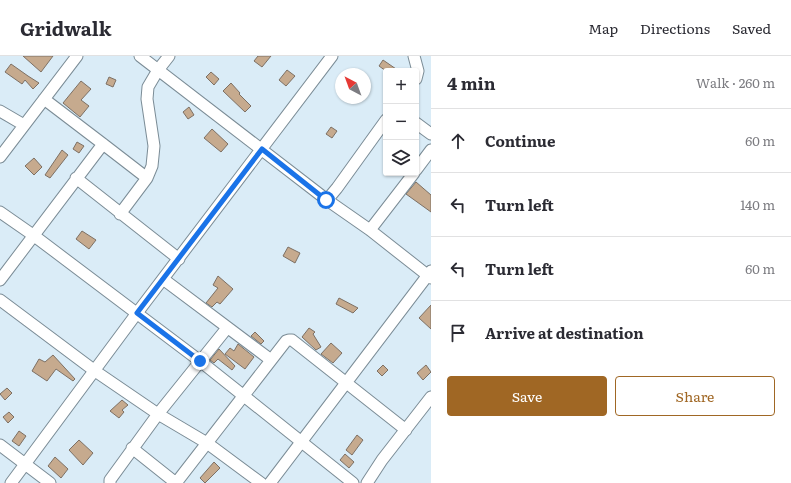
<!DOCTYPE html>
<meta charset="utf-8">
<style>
:root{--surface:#fff;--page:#f2f2f3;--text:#2b2b33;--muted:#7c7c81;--line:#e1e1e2;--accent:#a06724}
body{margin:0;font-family:Literata,serif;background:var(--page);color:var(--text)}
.controls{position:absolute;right:12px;top:12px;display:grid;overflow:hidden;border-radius:4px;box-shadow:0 1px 3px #0004}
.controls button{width:36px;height:36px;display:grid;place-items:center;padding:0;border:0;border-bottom:1px solid var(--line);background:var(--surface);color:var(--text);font:20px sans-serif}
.compass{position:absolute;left:335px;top:12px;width:36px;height:36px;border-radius:50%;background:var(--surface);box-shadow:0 1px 3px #0004;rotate:319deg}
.stop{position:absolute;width:12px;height:12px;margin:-9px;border:3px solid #1a73e8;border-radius:50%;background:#fff}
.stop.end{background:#1a73e8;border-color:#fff;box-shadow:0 1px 4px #0008}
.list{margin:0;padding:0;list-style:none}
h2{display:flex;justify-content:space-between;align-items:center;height:52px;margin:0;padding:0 16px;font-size:17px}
h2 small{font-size:13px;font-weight:400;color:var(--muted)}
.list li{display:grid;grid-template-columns:26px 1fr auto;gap:12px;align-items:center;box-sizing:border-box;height:64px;padding:0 16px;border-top:1px solid var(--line)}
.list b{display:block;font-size:15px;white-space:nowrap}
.list em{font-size:13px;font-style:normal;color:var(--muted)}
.actions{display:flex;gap:8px;padding:12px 16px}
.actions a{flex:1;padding:9px 0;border:1px solid var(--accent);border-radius:4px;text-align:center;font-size:14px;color:var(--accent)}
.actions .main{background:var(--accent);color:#fff}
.icon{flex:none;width:22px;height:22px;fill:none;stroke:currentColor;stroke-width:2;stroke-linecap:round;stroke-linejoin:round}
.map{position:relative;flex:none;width:431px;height:427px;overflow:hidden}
header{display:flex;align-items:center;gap:24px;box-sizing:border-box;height:56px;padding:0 20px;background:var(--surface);border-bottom:1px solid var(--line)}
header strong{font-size:19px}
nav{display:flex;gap:22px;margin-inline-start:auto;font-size:14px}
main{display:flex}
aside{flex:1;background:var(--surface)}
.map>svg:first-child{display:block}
</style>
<header>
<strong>Gridwalk</strong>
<nav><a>Map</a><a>Directions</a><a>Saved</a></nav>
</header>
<main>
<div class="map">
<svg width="431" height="427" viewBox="0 0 431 427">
<rect width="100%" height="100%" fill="#daecf7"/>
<path fill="#c6aa8e" stroke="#7d7064" d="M23,0H53L41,16Z
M258,0H271L262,11L254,5Z
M383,4L399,15H386L379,10Z
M11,8L28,20L39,27L33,33L25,24L22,28L5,16Z
M287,14L295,20L286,30L279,24Z
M211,16L219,23L214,29L206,21Z
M109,21L116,24L113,31L106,28Z
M81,25L91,33L81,44L89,50L80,61L63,47Z
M231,27L240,37L239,38L251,50L245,56L223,35Z
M189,51L194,59L188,63L183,56Z
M331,71L337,75L332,82L326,78Z
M212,73L228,88L221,96L204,82Z
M77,86L84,90L79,97L73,93Z
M62,94L68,99L50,122L45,119Z
M34,102L42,111L34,119L25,110Z
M416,126L431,139V156L406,138Z
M82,175L96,184L89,193L76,183Z
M288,191L300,197L295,207L283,200Z
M218,220L233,233L220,248L217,246L212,251L206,247L218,232L213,229Z
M339,242L358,252L353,257L336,248Z
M431,249V273L419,262Z
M309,272L315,276L313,278L321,291L316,294L302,281Z
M255,276L264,285L261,288L251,280Z
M331,287L342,297L333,307L321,298Z
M238,288L254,301L245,313L225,298L230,292L234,295Z
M219,293L235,310L232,314L218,303L214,307L210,304Z
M53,299L75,323L73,325L56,313L47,325L32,315L39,303L45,306Z
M383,309L388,314L382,320L377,315Z
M426,309L431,316L423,324L417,317Z
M7,332L12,337L5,344L0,338Z
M122,344L128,349L122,354L124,356L119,362L110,355Z
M9,356L14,361L8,367L3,361Z
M19,375L26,380L19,390L12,385Z
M357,379L363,384L352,399L346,394Z
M79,384L93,397L83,409L69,394Z
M345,398L354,406L349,412L340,404Z
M55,401L68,413L61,422L48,410Z
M214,406L220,412L205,427L200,422Z"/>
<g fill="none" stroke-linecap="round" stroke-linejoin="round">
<defs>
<path id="street" d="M140,0L327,144L370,174L431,222
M414,0L418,15L416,23
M44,43L103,88
M0,55L24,69
M416,67L431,78
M0,101L77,0
M416,114L431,94
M76,122L179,203
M327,144L337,132L386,64
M0,156L33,179L200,305L353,427
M120,158L147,122L152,110L154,90L147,43L148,31L158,14L169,0
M370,174L414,117
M163,223L271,304
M0,224L103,88L147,122
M0,244L95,315L158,358L207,387L261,427
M0,389L50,427
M132,392L176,427
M11,427L137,257L332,0
M110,427V424L158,358L227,272
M176,427L286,285L289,284H292L406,374
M270,427L431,215
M367,427L382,404L431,341"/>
</defs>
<use href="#street" stroke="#7b8c96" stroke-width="13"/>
<use href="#street" stroke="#fff" stroke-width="11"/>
</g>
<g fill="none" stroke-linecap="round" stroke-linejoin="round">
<path stroke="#1a73e8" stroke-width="5" d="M200,305L137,257L262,93L326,144"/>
</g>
</svg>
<div class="controls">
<button>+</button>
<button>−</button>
<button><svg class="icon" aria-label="layers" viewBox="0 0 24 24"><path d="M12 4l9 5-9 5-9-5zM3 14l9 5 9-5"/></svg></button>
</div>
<svg class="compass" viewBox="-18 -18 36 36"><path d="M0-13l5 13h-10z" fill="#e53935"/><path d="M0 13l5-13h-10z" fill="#7c7c81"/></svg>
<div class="stop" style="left:326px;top:144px"></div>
<div class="stop end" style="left:200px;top:305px"></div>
</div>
<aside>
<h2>4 min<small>Walk · 260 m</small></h2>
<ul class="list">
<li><svg class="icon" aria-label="ahead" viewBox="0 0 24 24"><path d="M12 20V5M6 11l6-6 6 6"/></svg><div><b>Continue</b></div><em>60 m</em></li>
<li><svg class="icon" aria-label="left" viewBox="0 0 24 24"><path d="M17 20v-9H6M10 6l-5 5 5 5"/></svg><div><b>Turn left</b></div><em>140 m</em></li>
<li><svg class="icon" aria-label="left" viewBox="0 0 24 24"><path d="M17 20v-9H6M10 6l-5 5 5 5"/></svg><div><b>Turn left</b></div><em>60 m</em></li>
<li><svg class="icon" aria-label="arrive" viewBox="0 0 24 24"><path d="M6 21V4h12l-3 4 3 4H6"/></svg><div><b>Arrive at destination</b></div></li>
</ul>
<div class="actions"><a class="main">Save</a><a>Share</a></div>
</aside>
</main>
